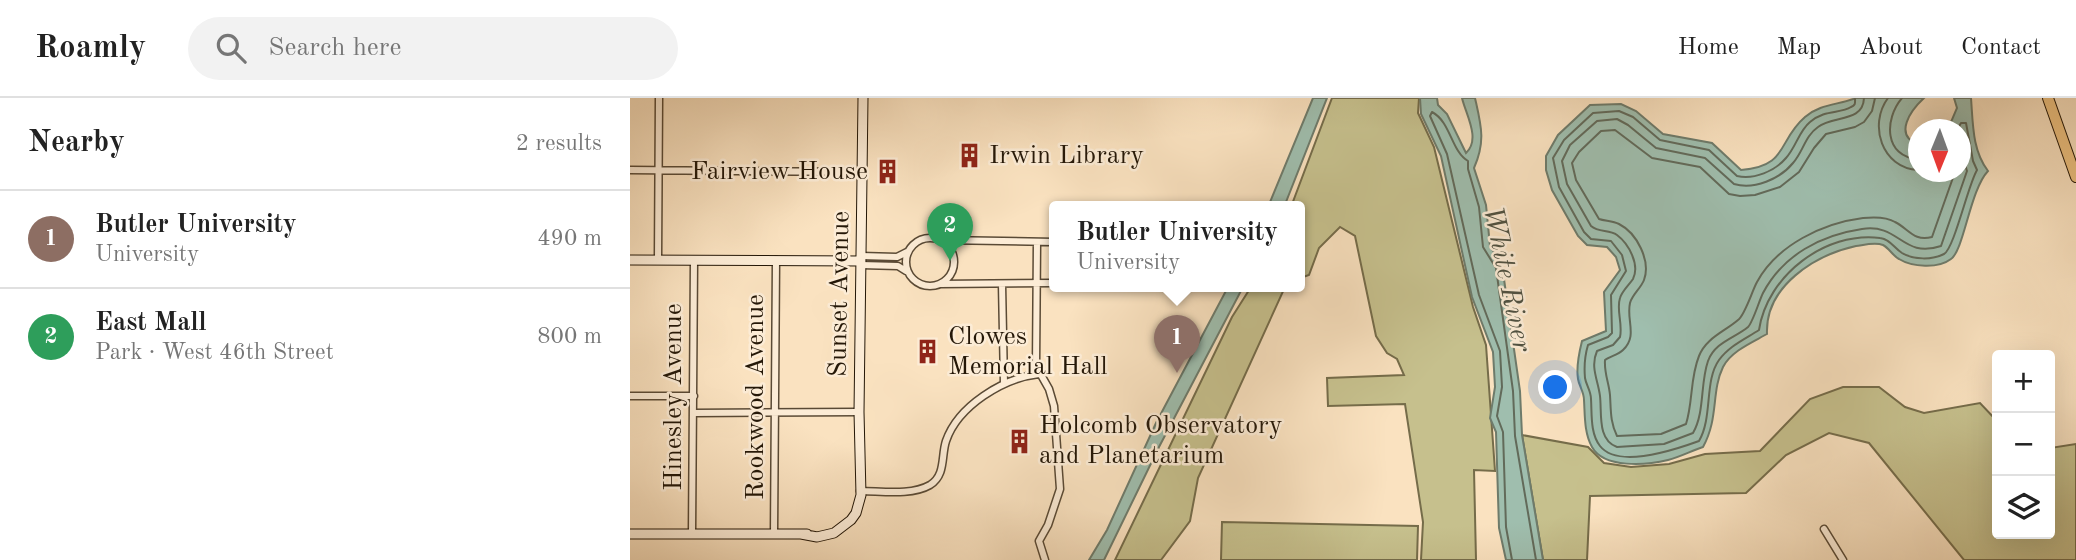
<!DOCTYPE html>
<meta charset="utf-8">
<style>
:root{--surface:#fff;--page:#f2f2f2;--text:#222;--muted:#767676;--line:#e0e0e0;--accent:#b45309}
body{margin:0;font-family:"Old Standard TT",serif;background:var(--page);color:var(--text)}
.controls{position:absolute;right:21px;bottom:21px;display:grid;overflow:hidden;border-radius:7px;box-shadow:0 7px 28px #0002}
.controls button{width:63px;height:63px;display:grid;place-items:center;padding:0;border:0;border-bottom:2px solid var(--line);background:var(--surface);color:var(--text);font:35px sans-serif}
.compass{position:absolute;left:1278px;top:21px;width:63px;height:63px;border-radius:50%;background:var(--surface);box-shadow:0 7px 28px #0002;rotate:181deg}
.you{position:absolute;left:926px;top:290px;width:24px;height:24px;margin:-18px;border:5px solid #fff;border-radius:50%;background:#1a73e8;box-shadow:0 0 0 10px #1a73e833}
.badge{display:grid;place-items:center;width:46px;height:46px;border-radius:50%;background:var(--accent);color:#fff;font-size:23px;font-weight:700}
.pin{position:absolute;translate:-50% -58px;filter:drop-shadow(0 2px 4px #0008)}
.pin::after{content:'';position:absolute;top:37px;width:24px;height:21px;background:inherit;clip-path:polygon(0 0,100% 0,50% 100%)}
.popup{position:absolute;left:419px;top:103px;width:256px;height:91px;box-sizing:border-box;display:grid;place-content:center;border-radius:7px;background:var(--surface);filter:drop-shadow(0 2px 5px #0005);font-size:23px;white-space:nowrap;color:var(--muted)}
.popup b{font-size:26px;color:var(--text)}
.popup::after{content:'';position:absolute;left:50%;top:100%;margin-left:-14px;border:14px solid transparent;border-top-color:var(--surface)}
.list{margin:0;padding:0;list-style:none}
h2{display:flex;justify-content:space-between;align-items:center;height:91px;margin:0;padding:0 28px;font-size:30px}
h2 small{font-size:23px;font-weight:400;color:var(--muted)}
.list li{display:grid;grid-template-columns:46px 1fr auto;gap:21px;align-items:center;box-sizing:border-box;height:98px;padding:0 28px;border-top:2px solid var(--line)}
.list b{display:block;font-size:26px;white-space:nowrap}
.list p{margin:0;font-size:23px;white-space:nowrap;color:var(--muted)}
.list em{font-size:23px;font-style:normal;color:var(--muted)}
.icon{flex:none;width:38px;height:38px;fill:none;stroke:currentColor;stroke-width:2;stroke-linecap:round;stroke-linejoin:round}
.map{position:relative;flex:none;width:1446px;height:462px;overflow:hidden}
header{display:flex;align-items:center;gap:42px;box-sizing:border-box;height:98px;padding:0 35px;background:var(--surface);border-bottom:2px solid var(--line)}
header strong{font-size:33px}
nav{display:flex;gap:38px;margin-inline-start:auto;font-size:24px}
.search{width:490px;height:63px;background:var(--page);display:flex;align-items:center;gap:18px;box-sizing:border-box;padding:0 24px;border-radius:38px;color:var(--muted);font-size:26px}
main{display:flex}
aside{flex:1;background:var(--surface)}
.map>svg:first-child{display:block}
</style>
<header>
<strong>Roamly</strong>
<div class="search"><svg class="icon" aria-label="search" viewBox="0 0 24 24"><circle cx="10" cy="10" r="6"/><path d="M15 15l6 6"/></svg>Search here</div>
<nav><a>Home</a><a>Map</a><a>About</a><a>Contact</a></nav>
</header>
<main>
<aside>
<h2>Nearby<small>2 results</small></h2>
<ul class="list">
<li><span class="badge" style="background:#8d6e63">1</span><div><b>Butler University</b><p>University</p></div><em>490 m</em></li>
<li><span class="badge" style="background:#2e9e5b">2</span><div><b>East Mall</b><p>Park · West 46th Street</p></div><em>800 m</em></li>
</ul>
</aside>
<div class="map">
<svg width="1446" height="462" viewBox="0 0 1446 462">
<rect width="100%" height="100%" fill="#fae2c0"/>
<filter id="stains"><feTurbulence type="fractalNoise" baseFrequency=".00286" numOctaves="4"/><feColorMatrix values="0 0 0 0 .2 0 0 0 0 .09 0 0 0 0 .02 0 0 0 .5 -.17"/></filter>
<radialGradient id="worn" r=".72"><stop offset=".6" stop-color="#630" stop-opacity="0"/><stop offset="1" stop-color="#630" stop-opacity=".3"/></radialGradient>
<path fill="#c6c08d" stroke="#756c4a" stroke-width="2" d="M702,0H789L788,15L804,49L843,209L856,247L865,373L844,372L846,462H791L793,424L775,306L698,308L697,280L774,277L767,261L757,255L746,238L725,138L710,129L689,150L679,177L670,180V109H661Z
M621,189H655L568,380L560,423L531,462H485L602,219Z
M1213,289H1249L1275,309L1294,315L1350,305L1367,323V436H1420V350L1446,346V462H1334L1239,345L1199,335L1156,357L1116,395L960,398L957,462H913L892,337L958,349L974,365L1001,369L1039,366L1075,356L1130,353L1180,301Z
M592,424L788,428L787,462H591Z"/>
<path fill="#9fbeae" stroke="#6e7b6b" stroke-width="2" d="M683,0H697L654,109H638Z
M790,0H807L808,7L817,16L836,55C851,41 836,17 832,0H845C851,27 856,43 844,70L856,107L860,148L872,167L890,293L892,337L913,462H876L869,430L866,334L860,320L865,289L863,254L842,199L811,58L791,16Z
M1226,0H1294C1281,12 1263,37 1288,46V74H1330V32L1318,31L1327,10L1324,0H1341C1343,25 1342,52 1358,73C1340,92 1334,152 1321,161C1308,171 1282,169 1269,161C1263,158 1259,150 1253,147C1245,144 1234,147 1226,148C1185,157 1135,188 1137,236C1123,244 1101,253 1093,269C1081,294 1089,320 1073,349C1061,353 1050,359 1038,362C1017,367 974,371 962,349C954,335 955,317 954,302C954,294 949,288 948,281C946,269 949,255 952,243L976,233L974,194L990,172L986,159L977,149L957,147L948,138L922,92L916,72V58L928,37L960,7L991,6L1006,13L1033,36L1082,45L1111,72C1159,68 1147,43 1175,19C1190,6 1208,7 1226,0Z
M598,189H613L529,349L474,462H459L477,432L526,325Z"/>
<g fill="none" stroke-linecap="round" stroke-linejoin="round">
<path stroke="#626a5a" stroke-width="2" d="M1225,0C1225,5 1226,7 1221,9C1210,16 1195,11 1180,24C1169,33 1166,49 1156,60C1145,73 1124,82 1107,78L1079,52L1030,42L1003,19L989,13L963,15L934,42L923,60L929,89L954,134L961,141L981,143L992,157L996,173L981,197L982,235L978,239L958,247C955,257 954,269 955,280C956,287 961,293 961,301C962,316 960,335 970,348C988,371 1047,351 1069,343C1083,319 1074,283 1089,262C1099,248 1115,241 1129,232C1137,178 1195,133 1250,140C1260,141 1264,150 1272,155C1284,162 1302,162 1314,156C1324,151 1338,87 1347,72L1343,63L1336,25H1331L1327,32
M1234,0C1233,25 1203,17 1188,29C1175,38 1173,54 1163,65C1150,81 1124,92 1104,86L1075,60L1026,50L998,27L987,21L967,23L940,47L932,63L937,86L961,128C969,135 979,131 987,137C999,146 1010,167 1003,181C999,187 992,193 990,200C986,212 993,226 990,239L983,247L967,253C960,269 968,282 970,298C972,315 967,342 987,349L1034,346L1063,335C1075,314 1070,286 1078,263C1085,244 1105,240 1118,229C1123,224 1129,203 1133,195C1153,157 1191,137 1232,131C1270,125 1272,161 1311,148L1337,73L1330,51
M1245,0L1242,13L1234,24L1225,29L1196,36L1184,50L1169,74L1150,89L1125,97L1110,98L1099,96L1070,69L1022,60L985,32L971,33L949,54L942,65L946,82L969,121C975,123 983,123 989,126C1007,135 1021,163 1014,182C1011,190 1002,197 1000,205C996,222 1008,238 993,252C988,257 980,258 975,262C974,275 979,285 980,297C981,312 980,324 987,338L1031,336L1056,326C1063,304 1060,280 1069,258C1076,240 1094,234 1108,222C1115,217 1122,193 1127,184C1147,147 1193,125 1233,120C1243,119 1257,119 1265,124C1279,131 1284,144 1302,139L1325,74
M1258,0C1238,27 1252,70 1288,72
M1272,0C1254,21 1254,59 1288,61
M882,462L876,429L873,334L867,318L872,289L870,253L849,197L817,56L800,18L802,14C821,24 821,53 838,63V71L849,109L853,149L866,170L883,293L885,338L906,462"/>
<defs>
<path id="street" d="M0,72L232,74
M276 164a24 24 0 1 1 48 0a24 24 0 1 1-48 0Z
M311,142L424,144
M407,144L406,268L419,291L424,308L430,391L418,427L409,443L415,462
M231,158L267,159L277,154
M28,162L29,0
M231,167L268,168L276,173
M310,186L424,185
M372,186L374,286
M0,298H64
M64,315L229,314
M230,393C251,393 281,398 300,387C316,377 311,358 316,343C328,308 373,280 409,276
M1194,431L1213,462
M62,436L64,162
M144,436L146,162"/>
<path id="secondary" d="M0,162L231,163
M0,436H177
M171,436L187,439L204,435L221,422L226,415L231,397L229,314L233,0"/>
<path id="primary" d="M1418,0L1446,79"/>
</defs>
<use href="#street" stroke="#5a4a35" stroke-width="9"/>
<use href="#secondary" stroke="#241707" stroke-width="11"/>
<use href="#primary" stroke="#241707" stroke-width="12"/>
<use href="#street" stroke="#fcecd6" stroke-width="6"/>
<use href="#secondary" stroke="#fcecd6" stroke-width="9"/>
<use href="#primary" stroke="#edc180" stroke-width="10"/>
</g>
<defs>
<symbol id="building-bare" viewBox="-9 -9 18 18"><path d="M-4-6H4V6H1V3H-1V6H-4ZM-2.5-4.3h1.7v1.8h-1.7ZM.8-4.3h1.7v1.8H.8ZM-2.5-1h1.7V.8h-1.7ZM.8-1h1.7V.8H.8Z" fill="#8f2418" stroke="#fcecd6" stroke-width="2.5" paint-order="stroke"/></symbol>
</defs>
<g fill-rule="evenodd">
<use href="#building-bare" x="322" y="40" width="35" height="35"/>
<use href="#building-bare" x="240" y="56" width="35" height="35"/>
<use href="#building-bare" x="280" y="236" width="35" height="35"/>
<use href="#building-bare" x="372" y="326" width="35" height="35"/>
</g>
<g text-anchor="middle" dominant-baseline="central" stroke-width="5" stroke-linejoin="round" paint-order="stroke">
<g font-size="26" fill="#241707" stroke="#fcecd6" text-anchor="start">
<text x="359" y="58">Irwin Library</text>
<text x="238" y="74" text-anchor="end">Fairview House</text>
<text x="318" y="239">Clowes<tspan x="318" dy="30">Memorial Hall</tspan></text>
<text x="409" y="328">Holcomb Observatory<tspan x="409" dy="30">and Planetarium</tspan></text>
</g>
<g font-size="26" fill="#241707" stroke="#fcecd6">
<text transform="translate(210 196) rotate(-89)">Sunset Avenue</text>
<text transform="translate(44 299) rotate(-90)">Hinesley Avenue</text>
<text transform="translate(126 299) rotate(-90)">Rookwood Avenue</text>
</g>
<g font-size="28" font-style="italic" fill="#4f5141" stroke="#fcecd6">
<text transform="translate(876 181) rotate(78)">White River</text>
</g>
</g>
<rect width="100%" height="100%" filter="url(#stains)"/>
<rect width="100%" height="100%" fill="url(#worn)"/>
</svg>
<div class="controls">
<button>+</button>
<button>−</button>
<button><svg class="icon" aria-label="layers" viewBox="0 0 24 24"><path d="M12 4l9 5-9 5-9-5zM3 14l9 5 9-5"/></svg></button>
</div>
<svg class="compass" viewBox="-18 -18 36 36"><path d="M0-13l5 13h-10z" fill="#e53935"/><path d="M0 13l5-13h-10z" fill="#767676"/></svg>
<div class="you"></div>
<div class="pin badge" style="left:547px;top:275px;background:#8d6e63">1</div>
<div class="popup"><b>Butler University</b>University</div>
<div class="pin badge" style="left:320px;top:163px;background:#2e9e5b">2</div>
</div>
</main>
